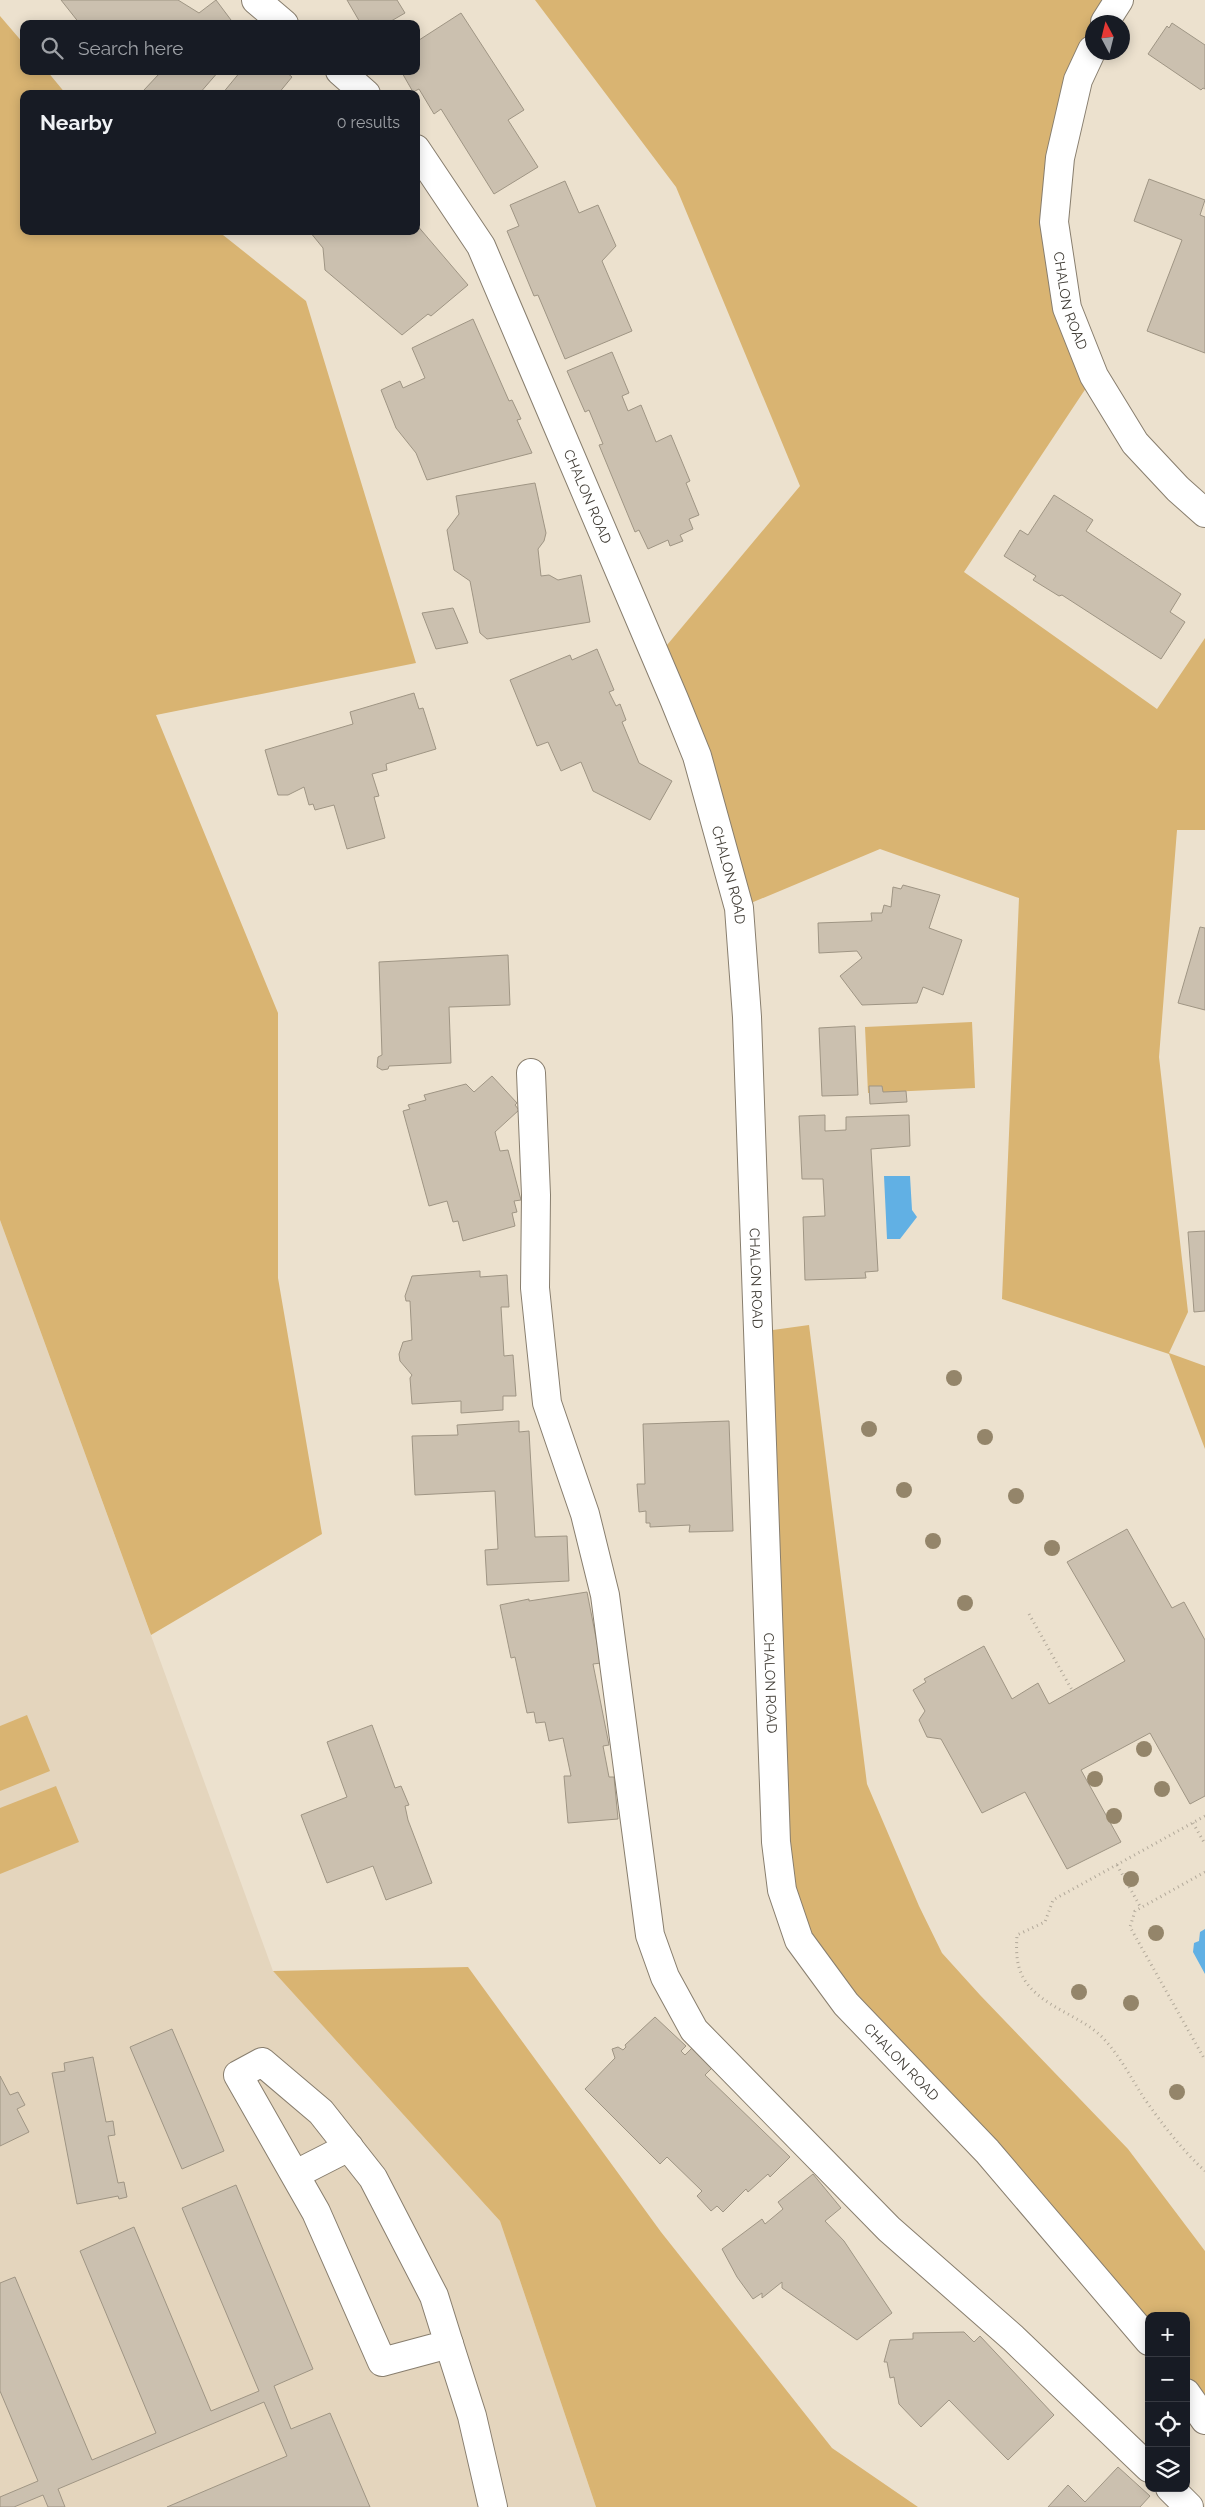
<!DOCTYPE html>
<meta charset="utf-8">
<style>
:root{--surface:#171b24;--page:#242831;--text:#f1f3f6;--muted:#9ea1a6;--line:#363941}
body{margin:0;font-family:Raleway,sans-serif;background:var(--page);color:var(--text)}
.controls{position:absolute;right:15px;bottom:15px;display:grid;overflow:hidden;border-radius:10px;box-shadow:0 2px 12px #0003}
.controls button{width:45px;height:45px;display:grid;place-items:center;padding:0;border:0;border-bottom:1px solid var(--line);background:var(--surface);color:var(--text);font:25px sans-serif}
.compass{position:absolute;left:1085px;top:15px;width:45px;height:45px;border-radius:50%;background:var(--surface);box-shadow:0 2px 12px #0003;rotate:353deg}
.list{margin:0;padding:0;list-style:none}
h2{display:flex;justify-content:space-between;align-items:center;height:65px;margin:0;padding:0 20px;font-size:21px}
h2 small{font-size:16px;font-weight:400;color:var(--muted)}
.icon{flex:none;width:28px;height:28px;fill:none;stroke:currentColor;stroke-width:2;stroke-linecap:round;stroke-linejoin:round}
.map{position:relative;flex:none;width:1205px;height:2507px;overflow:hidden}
.search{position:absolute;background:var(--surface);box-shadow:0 2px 12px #0003;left:20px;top:20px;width:400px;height:55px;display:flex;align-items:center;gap:12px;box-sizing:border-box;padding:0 18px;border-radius:10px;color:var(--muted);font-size:19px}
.panel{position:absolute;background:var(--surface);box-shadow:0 2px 12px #0003;left:20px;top:90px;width:400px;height:145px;border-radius:10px}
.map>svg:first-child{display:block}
</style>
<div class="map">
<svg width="1205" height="2507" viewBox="0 0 1205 2507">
<rect width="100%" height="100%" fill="#ece1ce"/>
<path fill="#e4d5bd" d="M0,1220L273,1971L500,2221L596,2507H0Z"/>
<path fill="#d9b472" d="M535,0H1119L1092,22V50L1054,222L1094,376L964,572L1157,709L1205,638V830H1177L1159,1057L1188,1312L1169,1353L1205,1366V1449L1169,1354L1002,1299L1019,898L880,849L739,908L657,657L800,486L676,187Z
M0,16L24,44V71H47L66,94H24V231H218L306,301L416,663L156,715L278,1013V1278L322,1534L151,1635L0,1220Z
M972,1022L975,1088L868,1093L865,1027Z
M809,1325L867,1784L919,1906L942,1953L980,1995L1128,2149L1205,2251V2420L1186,2393V2316H1149V2341L846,2004L782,1890L758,1332Z
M27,1715L50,1771L0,1791V1726Z
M56,1786L79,1842L0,1874V1808Z
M468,1967L661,2232L832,2448L918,2507H596L500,2221L273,1971Z"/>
<path fill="#61b0e4" d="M884,1176H910L912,1210L917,1217L900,1239H887Z
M1205,1929V1974L1193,1952L1194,1943L1199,1941L1200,1932Z"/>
<path fill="#cbc0af" stroke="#9f9584" d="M61,0H178L199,13L216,0L234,24H80Z
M347,0H397L405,13L386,24H361Z
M461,13L524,110L508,120L538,167L494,194L441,109L434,114L419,89L413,92L401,71H416V42Z
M1172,23L1205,45V89L1203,88L1201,90L1148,54L1167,26L1169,28Z
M156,71H219L199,94H148L144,90L159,74Z
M241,71H285L292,77L278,94H222Z
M1149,179L1205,200L1200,215L1205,217V353L1147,331L1182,240L1134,221Z
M565,181L579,213L598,205L616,246L602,261L632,331L565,359L538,295L534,296L507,231L519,226L510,205Z
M416,224L468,285L431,316L428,314L402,335L325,270L323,248L310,232L416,231Z
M473,319L509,401L512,400L521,419L517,420L532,453L427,480L416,453L396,428L381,390L400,381L403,388L425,378L412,348Z
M612,352L629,393L622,396L628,411L641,405L656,442L671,435L690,481L686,483L699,515L689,519L693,529L680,535L683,541L670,546L668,540L648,549L639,530L635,532L599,445L603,444L589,410L585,412L567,371Z
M535,483L546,533L544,541L538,549L541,576L549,575L558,580L581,575L590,622L487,639L480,633L470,581L454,570L447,530L459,514L456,496Z
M1054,495L1093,520L1086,531L1181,594L1170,612L1185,622L1161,659L1062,595L1059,596L1033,580L1036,576L1004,556L1020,530L1028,535Z
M453,608L468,643L436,649L422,613Z
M597,649L614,690L609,692L616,706L620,704L626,720L622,722L639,763L672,781L650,820L593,791L581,762L561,771L548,742L537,746L510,680L570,655L572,660Z
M414,693L419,709L423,708L436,749L386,764L387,770L372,774L379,796L374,797L385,838L347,849L334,805L315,810L313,804L309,805L304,787L288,795H278L265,750L353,724L350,712Z
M903,885L940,895L929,928L962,940L943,995L923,987L917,1003L862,1005L840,976L862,958L857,951L819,953L818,923L872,921L871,913H882L884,905L891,907L893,887L901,889Z
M1200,927L1205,928V1010L1178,1003Z
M508,955L510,1005L449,1007L451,1063L389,1066L388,1069L382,1070L377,1067L378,1057L382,1055L379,962Z
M855,1026L858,1095L822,1096L819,1028Z
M492,1076L517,1103L515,1105L519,1110L495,1132L500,1151L508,1150L521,1200L514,1201L517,1212L512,1213L515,1226L463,1241L458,1221L453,1222L447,1201L429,1206L403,1111L410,1109L408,1105L426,1100L424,1095L466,1084L474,1092Z
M869,1086H882L883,1092L906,1091L907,1102L870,1104Z
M825,1115V1131L846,1130V1117L909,1115L910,1146L871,1149L878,1271L865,1272L866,1278L805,1280L803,1217L825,1216L823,1179H802L799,1116Z
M1205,1231V1311L1194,1312L1188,1232Z
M480,1271V1277L507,1275L509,1307H501L504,1356L513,1355L516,1396H503V1410L461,1413V1401L412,1404L410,1378L412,1375L400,1361L399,1354L403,1342L412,1340L410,1301H406L405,1296L412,1276Z
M519,1421V1432L529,1431L535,1537L567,1536L569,1581L487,1585L485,1550L498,1549L495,1491L415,1495L412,1436L458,1435L457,1425Z
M729,1421L733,1531L689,1532L690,1525L650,1527V1523H646V1511L639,1512L637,1484H645L643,1424Z
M1127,1529L1172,1608L1184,1602L1205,1640V1796L1190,1804L1150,1733L1081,1770L1121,1842L1067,1869L1025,1792L982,1813L941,1739L927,1737L919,1720L925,1711L913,1690L926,1682L924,1679L984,1646L1012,1699L1038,1683L1049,1704L1125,1661L1067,1562Z
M587,1592L601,1663L593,1664L609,1745L603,1746L609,1777H614L618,1819L568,1823L564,1776H571L563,1738L549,1741L545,1722L536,1723L534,1712L527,1713L515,1657L511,1658L500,1605L529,1599V1601Z
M372,1725L395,1788L401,1786L409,1805L405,1806L408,1820L432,1883L386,1900L373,1866L327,1883L301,1815L347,1797L327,1742Z
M655,2017L686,2046L681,2051L685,2055L695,2045L715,2065L705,2075L790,2157L770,2177L768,2174L748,2192L746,2189L723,2212L717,2206L711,2211L697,2196L702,2191L667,2157L660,2164L585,2089L615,2058L612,2049L618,2047L623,2050L626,2047L625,2045Z
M172,2029L224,2151L182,2169L130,2047Z
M93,2057L106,2122L113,2121L115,2135L108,2136L118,2183L124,2182L127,2197L119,2199L118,2196L77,2204L52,2073L65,2071L64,2063Z
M0,2076L10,2095L18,2092L25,2105L17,2109L29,2132L0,2146Z
M813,2174L841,2208L825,2221L844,2241L892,2313L857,2340L782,2288V2282L762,2298V2293L753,2299L737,2277L722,2249L762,2219L765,2224L783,2209L778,2202Z
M236,2185L313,2369L274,2386L291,2429L330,2413L370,2507H167L287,2456L264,2402L58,2489L65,2507H48L43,2495L14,2507H0V2497L38,2481L0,2391V2283L15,2277L92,2460L156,2433L80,2251L134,2227L211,2411L259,2391L182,2208Z
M964,2332L974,2342L980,2336L1054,2415L1008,2460L949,2400L921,2427L899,2404L894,2377L890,2378L887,2362H884L890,2340L913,2339V2333Z
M1118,2467L1150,2496L1140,2507H1048L1068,2485L1085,2502Z"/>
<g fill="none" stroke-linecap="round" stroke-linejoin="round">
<defs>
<g id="minor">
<path d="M256,0L284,24"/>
<path d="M1105,22L1119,0"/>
<path id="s1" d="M1092,50L1078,80L1060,158L1054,222L1067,308L1094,376L1135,443L1178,489L1205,513"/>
<path d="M340,71L366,94"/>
<path id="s2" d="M416,149L481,246L674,699L697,756L739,908L747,1017L776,1842L782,1890L799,1940L846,2004L987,2151L1149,2341"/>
<path d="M531,1073L536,1195L535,1288L547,1403L585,1514L605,1595L650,1935L665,1977L694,2030L889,2229L1013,2338L1149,2468"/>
<path d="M262,2062L321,2112L373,2178L434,2296L449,2344L382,2362L316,2212L238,2075Z"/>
<path d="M296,2174L349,2147"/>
<path d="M449,2344L472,2416L493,2507"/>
<path d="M1186,2393L1205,2420"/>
<path d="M1170,2488L1189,2507"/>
</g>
</defs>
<use href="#minor" stroke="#887e6e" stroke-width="30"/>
<path stroke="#b2a99a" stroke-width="3" stroke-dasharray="1 4" stroke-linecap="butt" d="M1029,1614L1072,1690
M1205,1816L1053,1900L1045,1922L1017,1935C1016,1952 1016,1968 1026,1982C1044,2008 1082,2016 1103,2038C1120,2056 1131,2078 1144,2098C1162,2124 1182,2150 1205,2171
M1193,1823L1205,1844
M1117,1865L1141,1908
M1205,1872L1135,1911L1130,1927L1205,2060"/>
<use href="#minor" stroke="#fff" stroke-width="28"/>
</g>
<g fill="#94856a">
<circle cx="954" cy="1378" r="8"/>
<circle cx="869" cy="1429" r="8"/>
<circle cx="985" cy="1437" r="8"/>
<circle cx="904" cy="1490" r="8"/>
<circle cx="1016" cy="1496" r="8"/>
<circle cx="933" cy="1541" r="8"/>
<circle cx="1052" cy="1548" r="8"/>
<circle cx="965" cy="1603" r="8"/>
<circle cx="1144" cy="1749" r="8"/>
<circle cx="1095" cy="1779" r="8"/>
<circle cx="1162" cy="1789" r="8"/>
<circle cx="1114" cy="1816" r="8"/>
<circle cx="1131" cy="1879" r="8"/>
<circle cx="1156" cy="1933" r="8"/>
<circle cx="1079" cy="1992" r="8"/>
<circle cx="1131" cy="2003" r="8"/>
<circle cx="1177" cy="2092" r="8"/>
</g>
<g text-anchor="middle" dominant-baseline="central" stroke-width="4.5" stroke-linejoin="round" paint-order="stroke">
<g font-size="14" fill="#3f3b34" stroke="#fff">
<text stroke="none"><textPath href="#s1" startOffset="258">CHALON ROAD</textPath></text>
<text stroke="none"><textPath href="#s2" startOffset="389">CHALON ROAD</textPath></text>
<text stroke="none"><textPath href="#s2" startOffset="794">CHALON ROAD</textPath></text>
<text stroke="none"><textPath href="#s2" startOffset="1199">CHALON ROAD</textPath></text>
<text stroke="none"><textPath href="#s2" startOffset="1604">CHALON ROAD</textPath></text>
<text stroke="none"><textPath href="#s2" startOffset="2024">CHALON ROAD</textPath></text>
</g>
</g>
</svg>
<div class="controls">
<button>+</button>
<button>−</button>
<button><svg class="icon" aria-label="locate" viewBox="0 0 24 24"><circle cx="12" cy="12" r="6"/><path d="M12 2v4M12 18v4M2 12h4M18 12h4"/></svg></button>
<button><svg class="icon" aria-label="layers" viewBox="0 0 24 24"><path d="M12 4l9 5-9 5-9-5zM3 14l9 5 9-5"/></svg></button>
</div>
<svg class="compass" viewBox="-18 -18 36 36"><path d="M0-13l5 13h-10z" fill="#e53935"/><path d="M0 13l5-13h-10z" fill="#9ea1a6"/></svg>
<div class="search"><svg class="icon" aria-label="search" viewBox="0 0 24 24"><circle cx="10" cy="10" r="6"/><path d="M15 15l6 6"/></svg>Search here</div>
<section class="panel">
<h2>Nearby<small>0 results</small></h2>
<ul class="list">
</ul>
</section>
</div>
